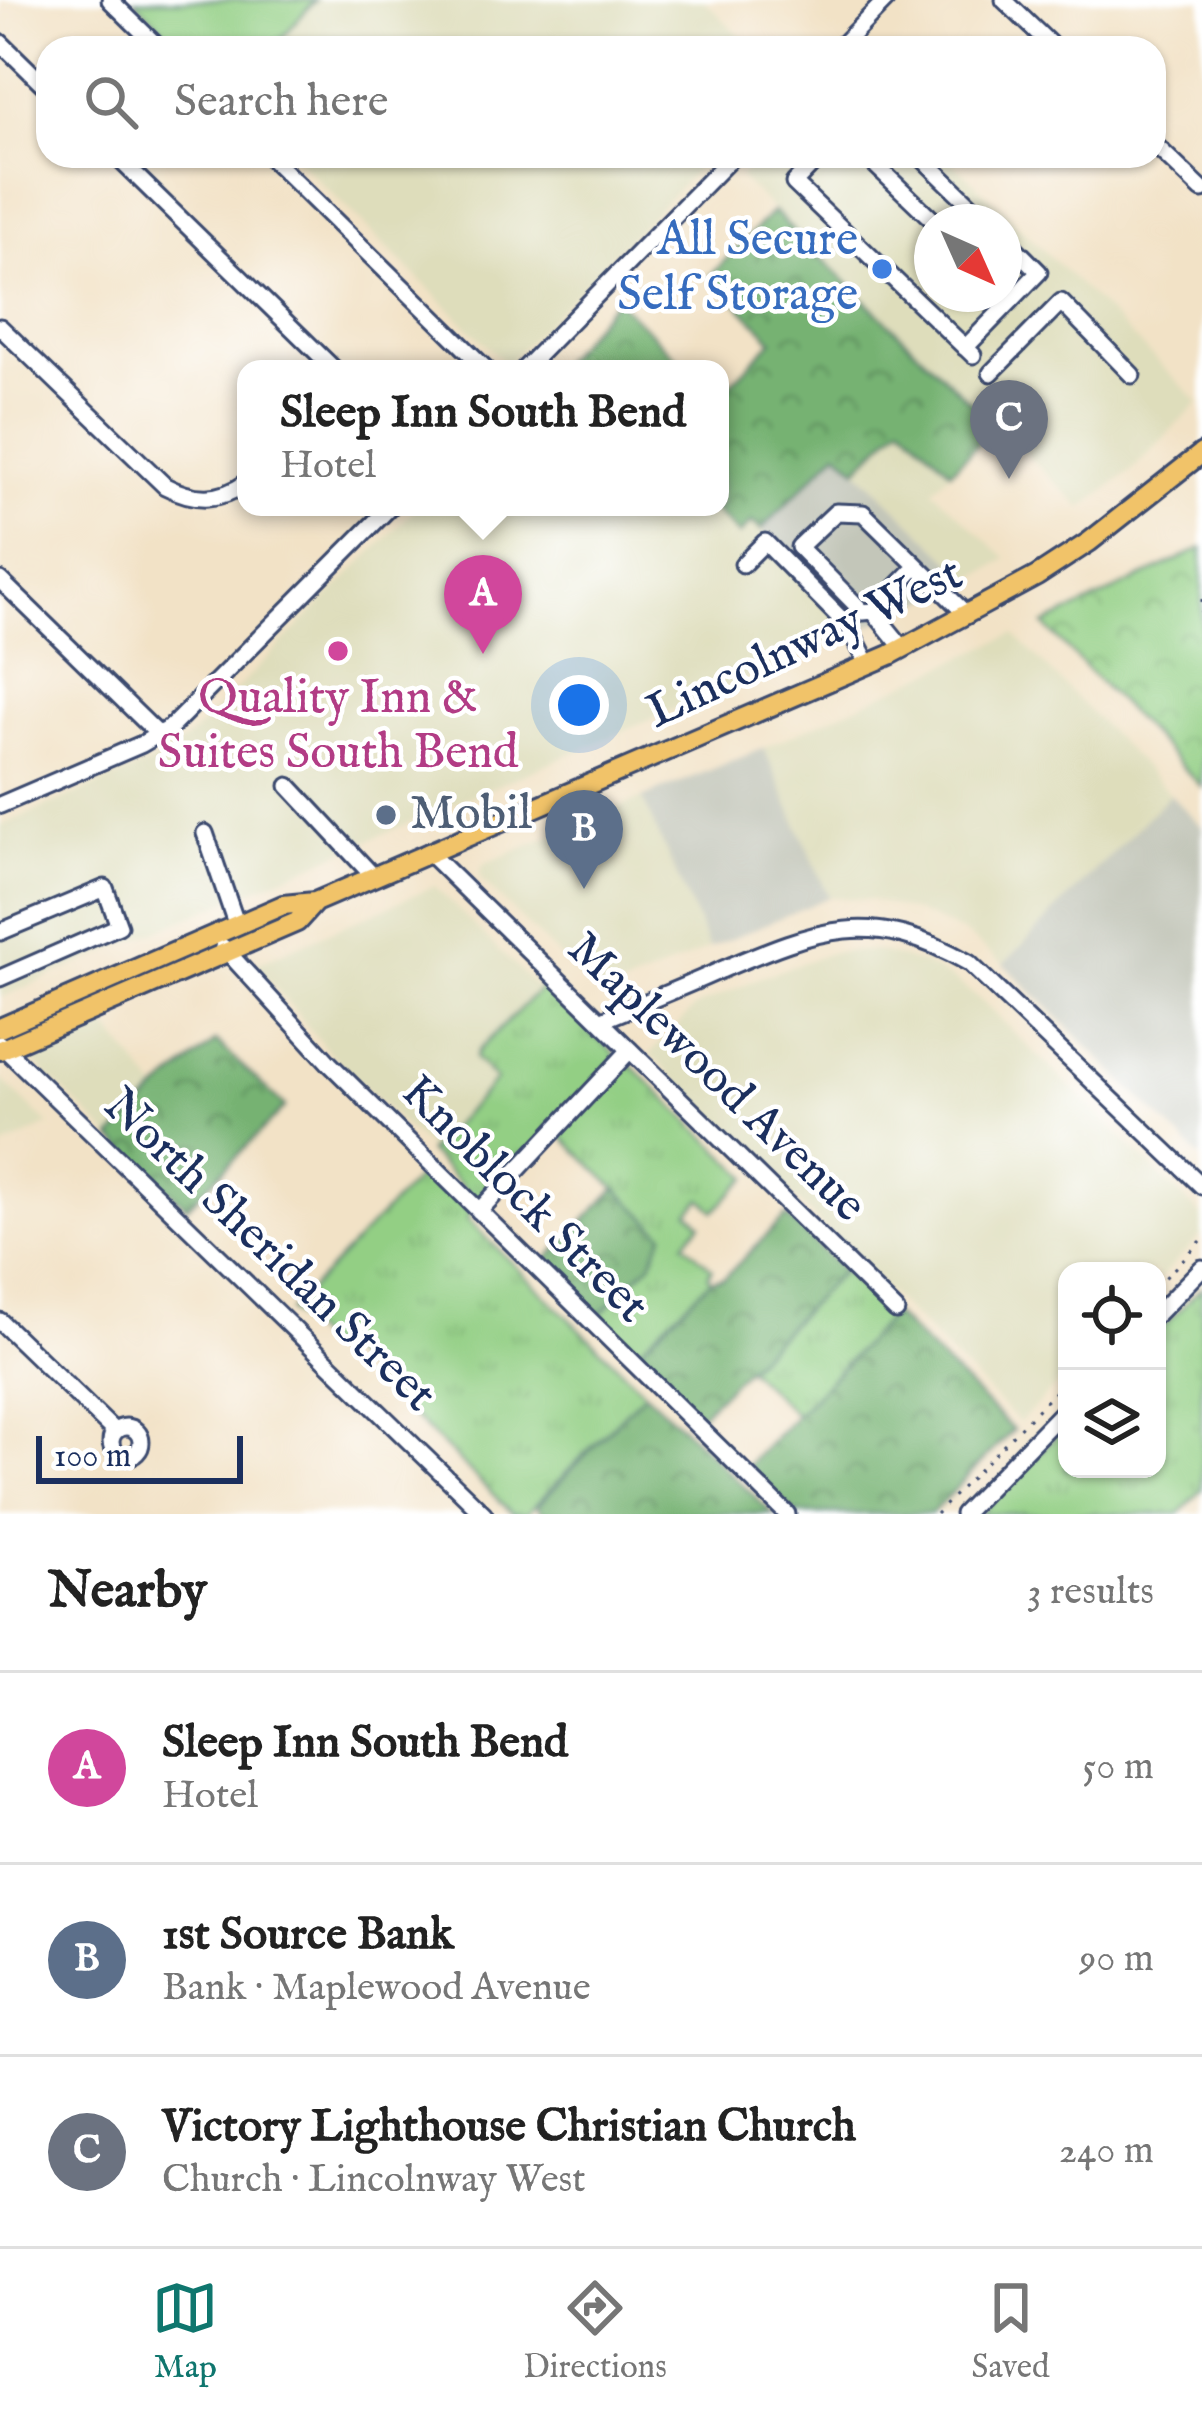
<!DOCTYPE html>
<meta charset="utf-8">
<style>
:root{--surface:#fff;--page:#f6f6f6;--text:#222;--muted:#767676;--line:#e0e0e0;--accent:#0f766e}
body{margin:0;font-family:"IM FELL English",serif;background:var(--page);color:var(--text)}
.controls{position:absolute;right:36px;bottom:36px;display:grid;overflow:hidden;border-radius:24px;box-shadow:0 3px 9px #0004}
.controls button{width:108px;height:108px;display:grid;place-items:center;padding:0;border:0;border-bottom:3px solid var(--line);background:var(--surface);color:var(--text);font:60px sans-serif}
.compass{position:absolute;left:914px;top:204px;width:108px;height:108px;border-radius:50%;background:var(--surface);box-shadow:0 3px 9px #0004;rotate:135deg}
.scale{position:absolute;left:36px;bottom:30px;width:207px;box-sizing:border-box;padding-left:12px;border:6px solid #1b2f5e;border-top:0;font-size:33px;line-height:42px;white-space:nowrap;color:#1b2f5e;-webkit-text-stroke:9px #fff;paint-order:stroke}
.you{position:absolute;left:579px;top:705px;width:42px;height:42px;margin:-30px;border:9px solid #fff;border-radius:50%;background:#1a73e8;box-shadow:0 0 0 18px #1a73e833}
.badge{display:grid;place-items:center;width:78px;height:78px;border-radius:50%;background:var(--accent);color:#fff;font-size:39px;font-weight:700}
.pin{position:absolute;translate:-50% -99px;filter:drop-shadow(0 3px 6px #0008)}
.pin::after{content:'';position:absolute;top:63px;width:42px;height:36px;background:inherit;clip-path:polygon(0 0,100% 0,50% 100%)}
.popup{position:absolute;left:237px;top:360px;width:492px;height:156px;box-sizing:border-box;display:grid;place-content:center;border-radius:24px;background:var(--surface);filter:drop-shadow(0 3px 9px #0005);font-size:39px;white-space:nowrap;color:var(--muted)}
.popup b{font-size:45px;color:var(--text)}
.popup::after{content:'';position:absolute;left:50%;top:100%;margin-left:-24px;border:24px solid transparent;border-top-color:var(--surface)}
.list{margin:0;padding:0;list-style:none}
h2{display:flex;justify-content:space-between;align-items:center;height:156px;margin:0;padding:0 48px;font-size:51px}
h2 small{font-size:39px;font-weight:400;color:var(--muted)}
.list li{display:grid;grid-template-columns:78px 1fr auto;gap:36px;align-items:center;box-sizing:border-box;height:192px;padding:0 48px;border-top:3px solid var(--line)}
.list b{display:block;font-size:45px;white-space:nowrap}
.list p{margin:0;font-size:39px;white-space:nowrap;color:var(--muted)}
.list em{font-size:39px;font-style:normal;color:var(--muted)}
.icon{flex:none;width:66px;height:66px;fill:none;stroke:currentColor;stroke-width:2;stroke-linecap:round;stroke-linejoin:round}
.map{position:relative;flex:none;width:1202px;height:1514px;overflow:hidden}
.search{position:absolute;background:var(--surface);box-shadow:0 3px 9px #0004;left:36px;right:36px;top:36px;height:132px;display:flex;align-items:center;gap:30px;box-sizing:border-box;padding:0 42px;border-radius:36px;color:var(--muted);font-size:45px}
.sheet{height:732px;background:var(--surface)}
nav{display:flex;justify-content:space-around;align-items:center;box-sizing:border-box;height:168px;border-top:3px solid var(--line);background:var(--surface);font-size:33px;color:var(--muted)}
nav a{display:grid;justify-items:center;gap:6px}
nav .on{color:var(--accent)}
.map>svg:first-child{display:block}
</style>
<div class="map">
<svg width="1202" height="1514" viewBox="0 0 1202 1514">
<defs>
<pattern id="grass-tufts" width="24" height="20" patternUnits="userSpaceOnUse" patternTransform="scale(3)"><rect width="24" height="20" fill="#93cf84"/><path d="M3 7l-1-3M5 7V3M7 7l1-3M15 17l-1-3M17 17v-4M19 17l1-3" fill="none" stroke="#7eb274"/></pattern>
<pattern id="forest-crowns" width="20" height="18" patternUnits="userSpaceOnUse" patternTransform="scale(3)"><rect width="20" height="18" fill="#76b272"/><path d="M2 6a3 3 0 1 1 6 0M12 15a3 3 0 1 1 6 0" fill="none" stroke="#609161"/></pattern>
<pattern id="park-crowns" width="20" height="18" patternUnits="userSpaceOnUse" patternTransform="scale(3)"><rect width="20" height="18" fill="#93cf84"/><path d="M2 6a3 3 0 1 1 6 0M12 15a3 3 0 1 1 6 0" fill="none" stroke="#7eb274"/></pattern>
</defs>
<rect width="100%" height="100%" fill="#fff"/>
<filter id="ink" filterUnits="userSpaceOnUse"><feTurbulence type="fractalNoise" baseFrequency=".00833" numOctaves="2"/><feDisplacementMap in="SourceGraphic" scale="24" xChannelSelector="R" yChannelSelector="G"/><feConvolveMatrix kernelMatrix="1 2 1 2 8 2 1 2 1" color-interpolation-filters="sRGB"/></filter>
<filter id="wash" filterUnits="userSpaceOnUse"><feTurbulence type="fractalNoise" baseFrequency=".004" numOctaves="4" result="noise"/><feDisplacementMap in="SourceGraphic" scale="48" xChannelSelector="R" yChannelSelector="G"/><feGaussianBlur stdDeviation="2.7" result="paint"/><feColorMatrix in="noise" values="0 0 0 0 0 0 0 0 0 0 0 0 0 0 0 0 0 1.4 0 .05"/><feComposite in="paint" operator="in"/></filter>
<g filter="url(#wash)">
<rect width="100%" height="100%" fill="#f2e2c6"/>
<path fill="#deddbb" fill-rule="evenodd" d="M133,0H704L753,48H182Z
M293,156H710L506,364Z
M760,156H947L1199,402L1129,473L1082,508L739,177ZM932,222H1004V294H932Z
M902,422L951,471L933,490L1007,559L971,580L857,469Z
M417,507H711L739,534L753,521L862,629L0,998V826L148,764L189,737Z
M1014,634L1170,794L1004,964L964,933L915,912L870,900L829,897L764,748Z
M642,798L709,948L615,991L601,992L588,985L481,879L480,872L484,864Z
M434,886L539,990L478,1051L475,1058L496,1080L429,1150L327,1050L256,964Z
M878,951L923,964L954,980L983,1002L1202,1216V1235L1157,1281V1271H1067V1374L1019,1423L650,1054L695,1007L761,977L833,952Z
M104,1022L158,1091L112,1138L35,1063L32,1055L39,1047Z
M0,1078L49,1125L0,1149Z"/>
<path fill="#c3c6b9" d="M838,451L971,580L862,629L761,530Z
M764,748L829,897L709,948L642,798Z
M1170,794L1202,827V1159L1004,964Z"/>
<path fill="url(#grass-tufts)" stroke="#577f71" stroke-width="3" d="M543,986L614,1053L615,1059L489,1195L474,1198L428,1152L496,1080L475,1058L478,1051Z
M630,1064L748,1177L714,1211L702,1199L689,1212L701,1224L684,1243L712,1268L708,1276L711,1280L632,1355L596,1319L651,1263L664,1234L559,1134L622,1066Z
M426,1169L471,1214L467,1219L645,1392L526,1514H513L342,1347L334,1354L289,1311Z
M843,1270L891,1316L796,1415L747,1368Z
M1202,1287V1490L1179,1514H980L1067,1425V1469H1157V1333Z"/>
<path fill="url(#forest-crowns)" stroke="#487068" stroke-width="3" d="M773,211L995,426L951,471L902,423L857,469L838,451L761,530L752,522L739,535L711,507H720V394L773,340L710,276Z
M616,299L688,369H569L561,361Z
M216,1041L285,1107L187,1207L112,1138L158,1091Z
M616,1188L664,1234L651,1263L598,1316L543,1263Z
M786,1216L843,1270L698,1417L634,1354L711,1280L724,1278Z
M893,1314L1013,1430L931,1514H796L747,1466Z
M645,1392L773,1514H543L537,1506Z"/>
<path fill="url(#park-crowns)" stroke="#577f71" stroke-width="3" d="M1202,548V787L1044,625Z"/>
<path fill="#93cf84" stroke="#577f71" stroke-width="3" d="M134,0H315L273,48H182Z"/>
</g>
<g filter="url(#ink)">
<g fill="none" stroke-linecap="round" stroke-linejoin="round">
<defs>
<path id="minor" d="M110,0L159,48
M1004,0L1054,48
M0,42L48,89
M839,48L886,0
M1154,144L1202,190
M116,156L334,369
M269,156L486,369
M820,156L794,183L973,355
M866,156L935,222
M920,156L988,222
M0,327L165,486C194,501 219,502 246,483
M965,348L1039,272L1004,237
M524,369L733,156
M991,373L1061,302L1132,375
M743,564L765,542L849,627L868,664
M0,580L159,735
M873,611L917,566
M903,648L873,611L863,612L799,547L836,512L863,513L967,615
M289,786L373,876
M0,805L142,744L171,727L390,507
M205,833L237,926
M428,852L896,1311
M0,932L105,888L119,926L0,978
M223,947L330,1064L787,1514
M600,1021C641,1004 681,988 721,970C818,929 871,907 969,963L1202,1186
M0,1044L484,1514
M479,1211L630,1050
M1157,1314L1202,1268
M0,1321L115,1432
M111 1442a15 15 0 1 1 30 0a15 15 0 1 1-30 0Z
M963,1514L1067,1407"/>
<path id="major" d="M0,1028L283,905L315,902L890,655L1037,576L1089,542L1202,453
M0,1050L297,922L315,902"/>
</defs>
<use href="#minor" stroke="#3b4a6e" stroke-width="21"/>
<use href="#major" stroke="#3b4a6e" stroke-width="24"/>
<path stroke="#3b4a6e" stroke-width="3" stroke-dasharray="3 9" stroke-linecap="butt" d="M1202,599V628
M1157,1286L1202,1240
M936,1514L1067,1379"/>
<use href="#minor" stroke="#fff" stroke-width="15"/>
<use href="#major" stroke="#f1c369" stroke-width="18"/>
</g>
</g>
<circle fill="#3f7fe0" stroke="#fff" stroke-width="4.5" cx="882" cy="269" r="12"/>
<circle fill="#d1479c" stroke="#fff" stroke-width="4.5" cx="338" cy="651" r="12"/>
<circle fill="#5c6f8a" stroke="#fff" stroke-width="4.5" cx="386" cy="815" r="12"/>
<g text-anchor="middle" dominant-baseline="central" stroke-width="9" stroke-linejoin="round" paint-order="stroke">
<g font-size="48" fill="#366cbe" stroke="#fff" text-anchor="end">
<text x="858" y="241">All Secure<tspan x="858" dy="55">Self Storage</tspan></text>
</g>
<g font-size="48" fill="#1b2f5e" stroke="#fff">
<text transform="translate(805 644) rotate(-25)">Lincolnway West</text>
<text transform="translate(716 1078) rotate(44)">Maplewood Avenue</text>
<text transform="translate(524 1200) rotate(45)">Knoblock Street</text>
<text transform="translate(269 1251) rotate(44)">North Sheridan Street</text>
</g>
<g font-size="48" fill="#b23c85" stroke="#fff">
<text x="338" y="699">Quality Inn &amp;<tspan x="338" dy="55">Suites South Bend</tspan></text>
</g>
<g font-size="48" fill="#4e5e75" stroke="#fff" text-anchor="start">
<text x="410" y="815">Mobil</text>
</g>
</g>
</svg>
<div class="controls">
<button><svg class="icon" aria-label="locate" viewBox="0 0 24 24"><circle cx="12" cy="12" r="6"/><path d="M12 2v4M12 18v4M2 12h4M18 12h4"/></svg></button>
<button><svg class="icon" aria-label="layers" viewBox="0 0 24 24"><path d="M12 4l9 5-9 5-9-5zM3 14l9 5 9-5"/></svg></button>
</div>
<svg class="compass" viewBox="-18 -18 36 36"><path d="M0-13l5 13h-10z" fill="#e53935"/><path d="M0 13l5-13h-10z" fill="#767676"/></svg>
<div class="scale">100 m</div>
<div class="you"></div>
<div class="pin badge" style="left:483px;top:654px;background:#d1479c">A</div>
<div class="popup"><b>Sleep Inn South Bend</b>Hotel</div>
<div class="pin badge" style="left:584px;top:889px;background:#5c6f8a">B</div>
<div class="pin badge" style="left:1009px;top:479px;background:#6b7280">C</div>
<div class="search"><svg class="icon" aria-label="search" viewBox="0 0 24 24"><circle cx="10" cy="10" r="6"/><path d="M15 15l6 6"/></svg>Search here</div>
</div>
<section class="sheet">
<h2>Nearby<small>3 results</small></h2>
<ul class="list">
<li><span class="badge" style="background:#d1479c">A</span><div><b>Sleep Inn South Bend</b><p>Hotel</p></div><em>50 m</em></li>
<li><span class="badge" style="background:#5c6f8a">B</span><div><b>1st Source Bank</b><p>Bank · Maplewood Avenue</p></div><em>90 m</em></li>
<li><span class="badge" style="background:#6b7280">C</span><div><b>Victory Lighthouse Christian Church</b><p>Church · Lincolnway West</p></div><em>240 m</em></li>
</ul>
</section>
<nav>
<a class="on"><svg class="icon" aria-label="map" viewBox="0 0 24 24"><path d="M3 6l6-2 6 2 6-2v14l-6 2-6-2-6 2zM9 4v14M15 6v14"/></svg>Map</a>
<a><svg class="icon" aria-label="directions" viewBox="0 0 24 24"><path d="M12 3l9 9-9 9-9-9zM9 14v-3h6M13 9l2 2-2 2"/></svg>Directions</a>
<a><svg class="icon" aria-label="saved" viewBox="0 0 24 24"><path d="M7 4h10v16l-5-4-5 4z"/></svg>Saved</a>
</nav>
